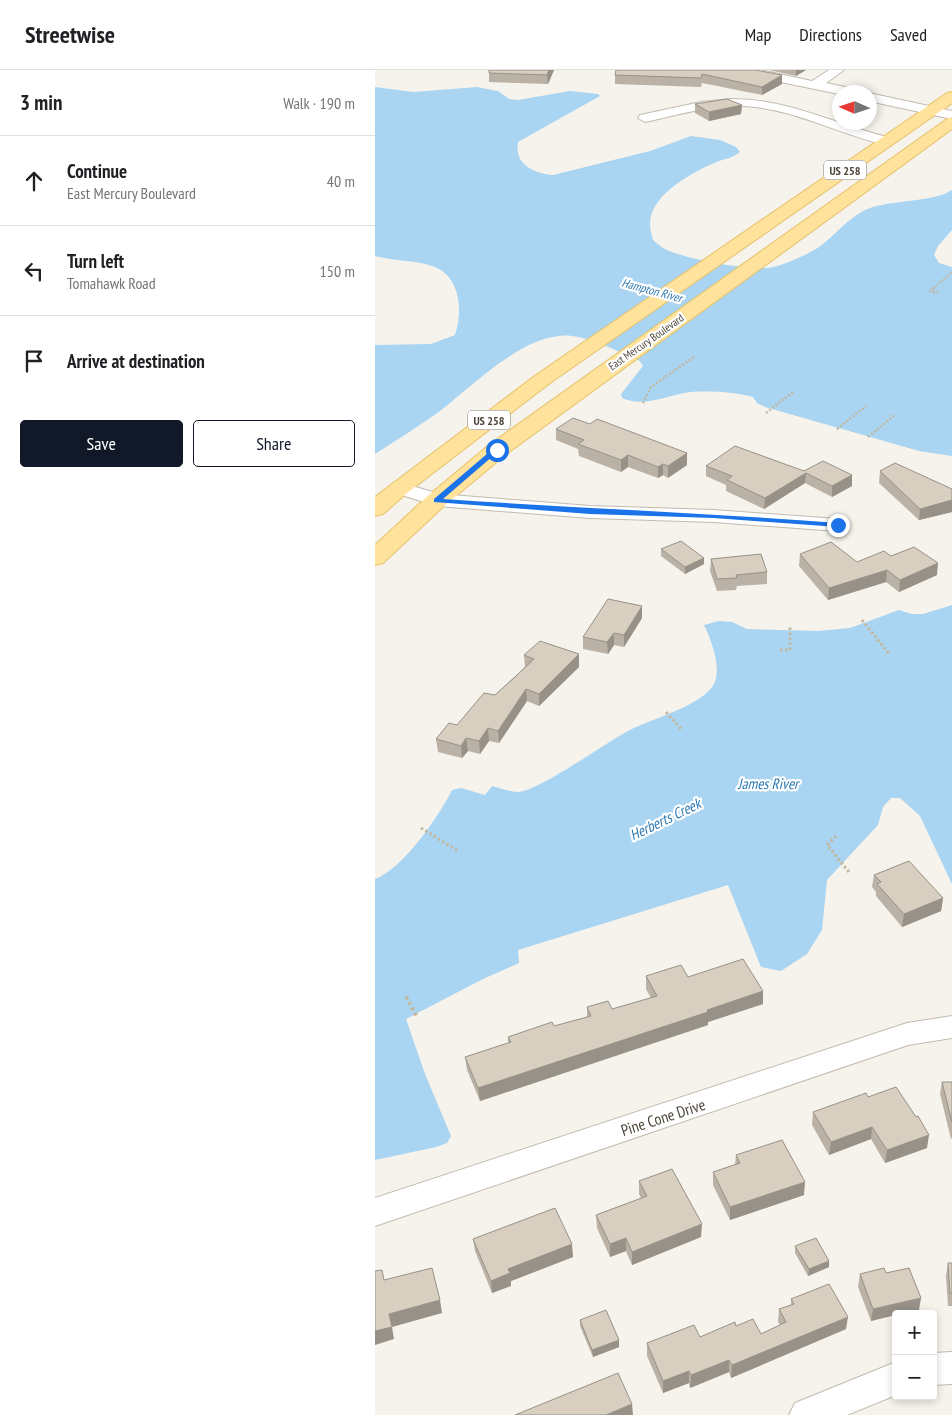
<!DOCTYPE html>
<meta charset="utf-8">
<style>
:root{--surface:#fff;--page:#f2f2f2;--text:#202124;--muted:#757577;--line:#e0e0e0;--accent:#111827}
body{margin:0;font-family:"PT Sans Narrow",sans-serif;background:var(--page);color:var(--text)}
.controls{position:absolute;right:15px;bottom:15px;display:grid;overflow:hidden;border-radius:5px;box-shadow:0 2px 8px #0003}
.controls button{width:45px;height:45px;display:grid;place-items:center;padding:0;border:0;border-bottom:1px solid var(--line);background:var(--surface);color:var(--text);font:25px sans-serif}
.compass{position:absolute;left:457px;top:15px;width:45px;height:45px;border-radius:50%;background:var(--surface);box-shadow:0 2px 8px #0003;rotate:273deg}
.stop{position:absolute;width:15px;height:15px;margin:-11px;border:4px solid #1a73e8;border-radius:50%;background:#fff}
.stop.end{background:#1a73e8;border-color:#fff;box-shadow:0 1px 5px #0008}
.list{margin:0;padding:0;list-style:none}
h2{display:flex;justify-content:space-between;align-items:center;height:65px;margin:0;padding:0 20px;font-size:21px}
h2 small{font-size:16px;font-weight:400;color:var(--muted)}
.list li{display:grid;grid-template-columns:32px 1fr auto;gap:15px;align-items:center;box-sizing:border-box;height:90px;padding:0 20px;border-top:1px solid var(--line)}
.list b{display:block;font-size:19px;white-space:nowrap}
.list p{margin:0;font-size:16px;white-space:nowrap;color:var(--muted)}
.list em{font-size:16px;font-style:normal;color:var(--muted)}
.actions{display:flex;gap:10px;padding:15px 20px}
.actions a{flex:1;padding:11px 0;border:1px solid var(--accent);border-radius:5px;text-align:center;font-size:18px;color:var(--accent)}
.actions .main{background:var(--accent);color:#fff}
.icon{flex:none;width:28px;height:28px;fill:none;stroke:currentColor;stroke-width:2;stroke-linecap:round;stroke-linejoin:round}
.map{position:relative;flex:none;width:577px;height:1345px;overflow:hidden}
header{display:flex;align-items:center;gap:30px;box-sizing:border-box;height:70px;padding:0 25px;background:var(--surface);border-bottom:1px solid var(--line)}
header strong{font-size:24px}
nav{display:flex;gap:28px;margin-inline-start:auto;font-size:18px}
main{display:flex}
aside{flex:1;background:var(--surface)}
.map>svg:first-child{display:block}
</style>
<header>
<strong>Streetwise</strong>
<nav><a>Map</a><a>Directions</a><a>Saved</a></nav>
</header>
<main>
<aside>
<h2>3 min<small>Walk · 190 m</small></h2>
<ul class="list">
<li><svg class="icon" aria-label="ahead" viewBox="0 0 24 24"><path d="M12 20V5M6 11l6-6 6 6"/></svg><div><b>Continue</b><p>East Mercury Boulevard</p></div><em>40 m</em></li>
<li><svg class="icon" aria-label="left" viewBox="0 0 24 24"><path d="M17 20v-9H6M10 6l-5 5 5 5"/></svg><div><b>Turn left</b><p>Tomahawk Road</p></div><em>150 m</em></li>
<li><svg class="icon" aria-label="arrive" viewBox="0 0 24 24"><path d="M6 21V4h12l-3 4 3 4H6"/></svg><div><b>Arrive at destination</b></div></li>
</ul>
<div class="actions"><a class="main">Save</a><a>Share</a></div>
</aside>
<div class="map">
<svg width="577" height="1345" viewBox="0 0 577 1345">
<rect width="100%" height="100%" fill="#f6f3ec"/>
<path fill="#a9d4f2" d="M0,17L38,22L102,17L123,21L134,29L143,30L195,21L223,24L225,26L143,72C139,95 159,103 178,105L275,81L316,66L345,70L361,77L365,82C358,88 352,88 344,91C320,101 274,124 275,155C275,160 277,165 278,170C282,173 286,177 290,179C309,189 379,202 399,197C413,193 429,186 441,179C461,166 472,147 495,138C518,130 559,132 577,120V160L563,176L559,185L564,193L577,197V386L544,381L390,337L382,333L378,327C362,322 326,320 309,323C289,327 267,337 247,328L246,324L268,296L265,291C244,282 220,269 197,266C150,260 95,319 61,344C41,358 20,371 0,384V275L56,274L80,265C88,242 86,205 57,196C39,190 18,191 0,186Z
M577,535V814L545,746L525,728H516L508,737L503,755L452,810L447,860L432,884L406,901L386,897L353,815L143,880L144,893L108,909L31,949L50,1004L76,1066L72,1073L61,1077L0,1090V809C28,799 64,746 77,720L86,718L110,725L117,716C125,718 135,722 143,722C162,722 232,672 253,661C275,649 327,636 339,614C347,598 336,569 329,555L344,551L357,552L372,559L443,561L475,558L524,540L537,544H548Z"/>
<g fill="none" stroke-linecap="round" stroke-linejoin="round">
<defs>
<path id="minor" d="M360,0H385L437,11L454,0H469L451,13L480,19L481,22L464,24L366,4Z
M494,23L577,41V49L494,31Z
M355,29C411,28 462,55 516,68L518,71L511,75C464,64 417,38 368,36C335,35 302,45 270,52L263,48L265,45L326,32Z
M24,412L64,424L215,436L339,440L463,449L470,451L473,455L470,459L463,461L339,452L215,448L62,436L17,422L14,418L17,414Z
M577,946V968L533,975L0,1156V1128L532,953Z
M577,1282V1314L558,1315V1283Z
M521,1292V1325L472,1345H414L420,1333Z"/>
<path id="major" d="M577,22V33L175,313L32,423L8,444L0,446V427L161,305L572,23Z
M577,47V59L130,385L70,435L8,493L0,495V475L54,425L114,375L572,49Z"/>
</defs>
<use href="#minor" stroke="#c2bbae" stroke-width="2"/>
<use href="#major" stroke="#e6c16a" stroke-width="2"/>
<path stroke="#c4b79f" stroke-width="2" stroke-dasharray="1 1" stroke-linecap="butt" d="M558,219L577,202"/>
<path stroke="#c4b79f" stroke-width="2.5" stroke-dasharray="2 2" stroke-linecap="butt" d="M559,218L555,221L563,223
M268,333L276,317L319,287
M391,343L418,322
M462,359L491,336
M493,367L520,345"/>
<path stroke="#c4b79f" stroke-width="3" stroke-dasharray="2.5 2.5" stroke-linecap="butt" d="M487,550L515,585
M405,580H415V557
M291,642L307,660
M46,758L83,781
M461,766L452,775L474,802"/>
<path stroke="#c4b79f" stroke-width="4" stroke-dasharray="3 3" stroke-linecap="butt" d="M31,927L42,947"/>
<use href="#minor" fill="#fff" fill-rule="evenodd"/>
<use href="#major" fill="#ffe39c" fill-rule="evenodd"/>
</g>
<path fill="#bab2a6" d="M114,0H179L173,14L114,12Z
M241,0L407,5V14L387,25L327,13L326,17L240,14V5Z
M394,0H431L421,6Z
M320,34L367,35L366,44L334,51L320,43Z
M181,359L312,395L293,408L288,405L283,408L253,397L246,402L204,386L203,379L181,370Z
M331,396L429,401L477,405V416L457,427L430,413L389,439L351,421V415L331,406Z
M505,401L577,419V442L544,450L504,413Z
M286,479L329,488V494L310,504L286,486Z
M425,484L482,492L516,486L562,505L524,522L511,512L453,530L424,496Z
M336,489L392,502V514L362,516L361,520L342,521L335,501Z
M267,548L249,577L239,575L233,584L208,579V567Z
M204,584V597L164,636L152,631L124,673L114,671L105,684L93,681L87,688L63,682L61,669L82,655L120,625L150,597L149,585Z
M499,805L568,828L566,841L527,857L501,826V822L497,817Z
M271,906L313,907L388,921V934L333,952V955L105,1031L92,1000L90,987L133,973V967L179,956L212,947V937L237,939L276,928L271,919Z
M567,1012H577V1068L576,1069L565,1024Z
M493,1027L552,1078L510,1093L496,1069L454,1085L437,1055L438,1042Z
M361,1085L429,1125L355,1150L338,1115V1102L360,1095Z
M264,1111L326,1167L257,1195L251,1181L235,1187L222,1158L221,1145L266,1128L264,1124Z
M98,1169L198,1187L136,1211V1216L117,1223L100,1181Z
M420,1176L454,1191V1197L433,1206L420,1183Z
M573,1193H577V1236H573L571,1206Z
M511,1203L544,1240L528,1244H521L496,1251L483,1217L485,1204Z
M416,1229L471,1259L356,1308L354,1302L315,1318L314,1313L288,1323L272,1286V1273L325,1267L361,1256L386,1264L405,1255L403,1252L404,1239L416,1235Z
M205,1250L244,1277L218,1287L205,1256Z"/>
<path fill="#979187" d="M174,0H179L173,14L172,5Z
M421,0H431L421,6Z
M407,5V14L387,25V17Z
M367,35L366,44L334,51V42Z
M312,383V395L293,408V396Z
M253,385V397L246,402V390Z
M288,394V405L283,408V397Z
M431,403L430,413L389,439L390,428Z
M477,405V416L457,427V416Z
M577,430V442L544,450L545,439Z
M329,488V494L310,504V497Z
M563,493L562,505L524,522L525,510Z
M512,500L511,512L453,530L454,518Z
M267,536V548L249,577V565Z
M239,563V575L233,584L232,572Z
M204,584V597L164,636V624Z
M151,619L152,631L124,673L123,661Z
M113,658L114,671L105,684L104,671Z
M91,668L93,681L87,688L86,676Z
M568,828L566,841L527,857L529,844Z
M388,921V934L333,952V955L105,1031L103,1018Z
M497,1057L496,1069L454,1085L456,1072Z
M554,1065L552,1078L510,1093L512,1080Z
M430,1112L429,1125L355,1150V1137Z
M327,1154L326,1167L257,1195V1182Z
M251,1168V1181L235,1187V1174Z
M197,1174L198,1187L136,1211V1216L117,1223L116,1211L133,1199Z
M454,1191V1197L433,1206L434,1199Z
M546,1228L544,1240L528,1244H521V1245L496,1251L498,1239Z
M65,1230L67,1243L17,1257L19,1269L0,1275V1261L14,1244Z
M473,1247L471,1259L356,1308L357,1295Z
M244,1270V1277L218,1287L217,1280Z
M354,1290V1302L315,1318L316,1305Z
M314,1301V1313L288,1323V1311Z
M257,1334L258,1345H231Z"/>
<path fill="#d8cfc1" stroke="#979187" d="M114,0H174L172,5L114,3Z
M241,0H380L407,5L387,17L327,4L326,8L240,5Z
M352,29L367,35L334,42L320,34Z
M198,348L215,354L222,349L312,383L293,396L288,394L283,397L253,385L246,390L203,374L209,370L181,359Z
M360,376L429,401L448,391L477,405L457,416L431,403L390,428L352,410L357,406L331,396Z
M520,393L577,419V430L545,439L505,401Z
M306,471L329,488L310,497L286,479Z
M456,472L482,492L509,481L516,486L539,477L563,493L525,510L512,500L454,518L425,484Z
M386,484L392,502L361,505L362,508L342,509L336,489Z
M233,529L267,536L249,565L239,563L232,572L208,567Z
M165,571L204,584L164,624L151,619L123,661L113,658L104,671L91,668L86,676L61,669L74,653L82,655L109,623L120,625L140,607L159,589L149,585Z
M534,791L568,828L529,844L502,814L506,812L499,805Z
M368,889L388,921L332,940L333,942L103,1018L90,987L136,972L133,967L177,952L179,956L216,946L212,937L233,931L237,939L282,926L271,906L306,895L313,907Z
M567,1012H577V1052Z
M521,1017L541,1047L543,1046L554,1065L512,1080L497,1057L456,1072L438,1042L491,1023L493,1027Z
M407,1070L430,1112L355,1137L338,1102L365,1093L361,1085Z
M297,1099L327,1154L257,1182L251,1168L235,1174L221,1145L272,1126L264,1111Z
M180,1138L197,1174L133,1199L135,1203L116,1211L98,1169Z
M441,1168L454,1191L434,1199L420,1176Z
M573,1193H577V1224L575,1223Z
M57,1198L65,1230L14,1244L17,1257L0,1261V1201L7,1200L9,1210Z
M509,1198L511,1203L534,1198L546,1228L498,1239L485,1204Z
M454,1214L473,1247L357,1295L354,1290L316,1305L314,1301L288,1311L272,1273L319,1255L325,1267L360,1252L361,1256L378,1249L386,1264L411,1252L404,1239L419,1234L416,1229Z
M231,1240L244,1270L217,1280L205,1250Z
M243,1303L257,1334L231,1345H140Z"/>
<path fill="#1a73e8" d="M119,378L125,380L68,429C199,438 331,443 463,453L467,455L463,457L339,448L215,444L59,432V429Z"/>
<g text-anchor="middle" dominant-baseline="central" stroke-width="4.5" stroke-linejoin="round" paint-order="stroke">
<g font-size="11" fill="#4b4439" stroke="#fff">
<text transform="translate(271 272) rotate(-35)">East Mercury Boulevard</text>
</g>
<g fill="#fff" stroke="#817c74" stroke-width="1">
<rect x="449" y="90.5" width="42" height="19" rx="4"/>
<rect x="93" y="340.5" width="42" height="19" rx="4"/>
</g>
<g font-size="12" font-weight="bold" fill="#4b4439">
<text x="470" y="100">US 258</text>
<text x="114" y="350">US 258</text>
</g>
<g font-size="12" font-style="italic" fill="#2e7ab2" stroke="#fff">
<text transform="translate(277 220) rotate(15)">Hampton River</text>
</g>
<g font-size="15" font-style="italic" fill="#2e7ab2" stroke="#fff">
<text x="393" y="713">James River</text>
<text transform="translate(290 749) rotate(-26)">Herberts Creek</text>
</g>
<g font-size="16" fill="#4b4439" stroke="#fff">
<text transform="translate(288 1047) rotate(-18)">Pine Cone Drive</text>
</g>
</g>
</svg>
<div class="controls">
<button>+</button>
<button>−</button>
</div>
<svg class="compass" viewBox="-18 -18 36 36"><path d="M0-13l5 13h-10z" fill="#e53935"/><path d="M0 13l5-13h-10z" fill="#757577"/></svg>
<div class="stop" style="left:122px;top:380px"></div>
<div class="stop end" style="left:463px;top:455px"></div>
</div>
</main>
